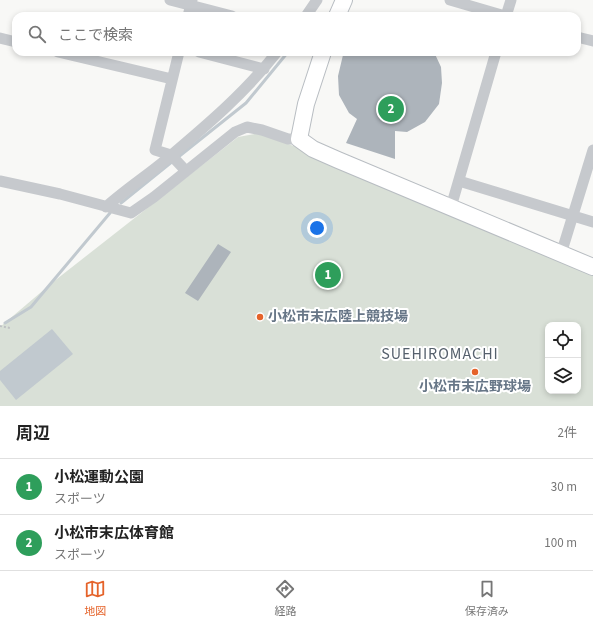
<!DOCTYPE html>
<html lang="ja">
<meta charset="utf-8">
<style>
:root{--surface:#fff;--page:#f2f2f2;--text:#222;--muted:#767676;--line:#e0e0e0;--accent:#e5632a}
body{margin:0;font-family:"Source Sans 3","Noto Sans JP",sans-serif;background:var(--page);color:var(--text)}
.controls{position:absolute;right:12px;bottom:12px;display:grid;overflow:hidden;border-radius:8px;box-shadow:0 2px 6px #0003}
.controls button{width:36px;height:36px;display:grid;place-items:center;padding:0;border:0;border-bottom:1px solid var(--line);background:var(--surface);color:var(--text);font:20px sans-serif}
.you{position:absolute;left:317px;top:228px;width:14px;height:14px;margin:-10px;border:3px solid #fff;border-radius:50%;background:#1a73e8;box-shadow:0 0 0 6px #1a73e833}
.badge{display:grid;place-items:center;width:26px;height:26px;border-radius:50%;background:var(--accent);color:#fff;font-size:13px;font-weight:700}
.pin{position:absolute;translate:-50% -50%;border:2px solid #fff;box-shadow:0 1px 4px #0006}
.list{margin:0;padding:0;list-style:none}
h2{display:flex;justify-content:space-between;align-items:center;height:52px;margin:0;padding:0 16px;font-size:17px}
h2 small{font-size:13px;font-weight:400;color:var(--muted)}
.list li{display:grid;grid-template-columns:26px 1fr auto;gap:12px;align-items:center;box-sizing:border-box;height:56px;padding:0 16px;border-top:1px solid var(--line)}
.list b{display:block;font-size:15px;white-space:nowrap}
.list p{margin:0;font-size:13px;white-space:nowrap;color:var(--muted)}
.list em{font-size:13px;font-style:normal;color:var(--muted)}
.icon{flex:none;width:22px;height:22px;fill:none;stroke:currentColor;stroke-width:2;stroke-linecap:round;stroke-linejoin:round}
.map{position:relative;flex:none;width:593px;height:406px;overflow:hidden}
.search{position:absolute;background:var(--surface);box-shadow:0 2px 6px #0003;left:12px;right:12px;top:12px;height:44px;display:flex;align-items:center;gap:10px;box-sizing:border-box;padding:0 14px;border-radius:12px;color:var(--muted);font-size:15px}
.sheet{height:164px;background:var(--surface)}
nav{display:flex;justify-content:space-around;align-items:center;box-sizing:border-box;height:56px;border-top:1px solid var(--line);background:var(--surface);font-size:11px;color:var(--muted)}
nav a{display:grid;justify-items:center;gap:2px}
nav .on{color:var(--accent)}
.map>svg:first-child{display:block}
</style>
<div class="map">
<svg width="593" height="406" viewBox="0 0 593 406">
<rect width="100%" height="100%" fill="#f8f8f6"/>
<path fill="#d9e0d7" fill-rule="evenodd" d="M260,133L451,207L593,267V406H0V327L53,282L238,137ZM548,325H578V391H548Z"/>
<path fill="#c1c9cf" d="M52,329L73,354L16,400L0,380V371Z"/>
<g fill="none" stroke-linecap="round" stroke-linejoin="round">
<path stroke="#c1c9cf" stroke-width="3" d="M177,158L246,103L288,52
M121,203L173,161
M5,323L31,307L110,213"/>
</g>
<path fill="#adb4bb" d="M346,52H434L441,67L442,83L439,104L425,122L407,132L395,131V159L346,143L357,119L349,113L339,95L338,76L343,55Z
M218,244L231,252L198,301L185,293Z"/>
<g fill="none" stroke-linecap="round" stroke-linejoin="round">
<defs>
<path id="secondary" d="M337,16L344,0
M323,52L306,104L299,139L313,149L338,160L593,267"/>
</defs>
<use href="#secondary" stroke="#b8bdc2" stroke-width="18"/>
<path stroke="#bec0c3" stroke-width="2" stroke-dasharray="2 2" stroke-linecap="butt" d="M0,326L10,328"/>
<path stroke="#c6c9cd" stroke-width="11" d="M170,0L232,16
M450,0L505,16
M188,16L192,0
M306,16L317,0
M506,16L511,0
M577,37L593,41
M0,38L16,42
M58,52L172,79
M179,52L155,150L171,155L186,171
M199,52L264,69
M0,181L60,194L131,213L154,197L235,132L247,127L262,130L288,139H299
M459,181L593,222
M106,207C126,189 148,175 168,158C207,125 246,92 277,52
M451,207L496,52
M561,254L593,150"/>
<use href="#secondary" stroke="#fff" stroke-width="16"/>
</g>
<g fill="#e5632a" stroke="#fff" stroke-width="1.5">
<circle cx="260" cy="317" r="4"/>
<circle cx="475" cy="372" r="4"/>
</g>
<g text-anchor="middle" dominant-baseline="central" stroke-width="4" stroke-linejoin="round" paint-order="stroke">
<g font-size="14" font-weight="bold" fill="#677687" stroke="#fff" text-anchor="start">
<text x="268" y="317">小松市末広陸上競技場</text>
<text x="475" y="387" text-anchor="middle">小松市末広野球場</text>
</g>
<g font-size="16" letter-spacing="1" fill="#55606c" stroke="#fff">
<text x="440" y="354">SUEHIROMACHI</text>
</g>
</g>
</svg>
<div class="controls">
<button><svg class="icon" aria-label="locate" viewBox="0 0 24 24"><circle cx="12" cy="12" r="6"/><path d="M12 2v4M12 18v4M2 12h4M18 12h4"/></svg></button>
<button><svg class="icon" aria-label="layers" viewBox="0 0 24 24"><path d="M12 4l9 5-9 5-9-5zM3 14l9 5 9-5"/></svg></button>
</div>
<div class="you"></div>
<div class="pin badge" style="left:328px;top:275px;background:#2e9e5b">1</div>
<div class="pin badge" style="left:391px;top:109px;background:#2e9e5b">2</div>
<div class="search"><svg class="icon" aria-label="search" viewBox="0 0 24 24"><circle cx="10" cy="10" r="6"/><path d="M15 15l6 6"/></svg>ここで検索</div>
</div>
<section class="sheet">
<h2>周辺<small>2件</small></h2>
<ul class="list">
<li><span class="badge" style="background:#2e9e5b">1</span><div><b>小松運動公園</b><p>スポーツ</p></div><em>30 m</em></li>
<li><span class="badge" style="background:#2e9e5b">2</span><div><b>小松市末広体育館</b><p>スポーツ</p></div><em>100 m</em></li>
</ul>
</section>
<nav>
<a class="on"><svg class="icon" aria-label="map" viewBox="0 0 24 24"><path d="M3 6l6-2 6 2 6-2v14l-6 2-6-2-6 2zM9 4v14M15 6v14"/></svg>地図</a>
<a><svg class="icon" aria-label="directions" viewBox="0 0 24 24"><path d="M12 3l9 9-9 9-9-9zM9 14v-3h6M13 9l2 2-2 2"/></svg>経路</a>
<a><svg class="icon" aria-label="saved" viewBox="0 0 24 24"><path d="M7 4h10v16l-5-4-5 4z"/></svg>保存済み</a>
</nav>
